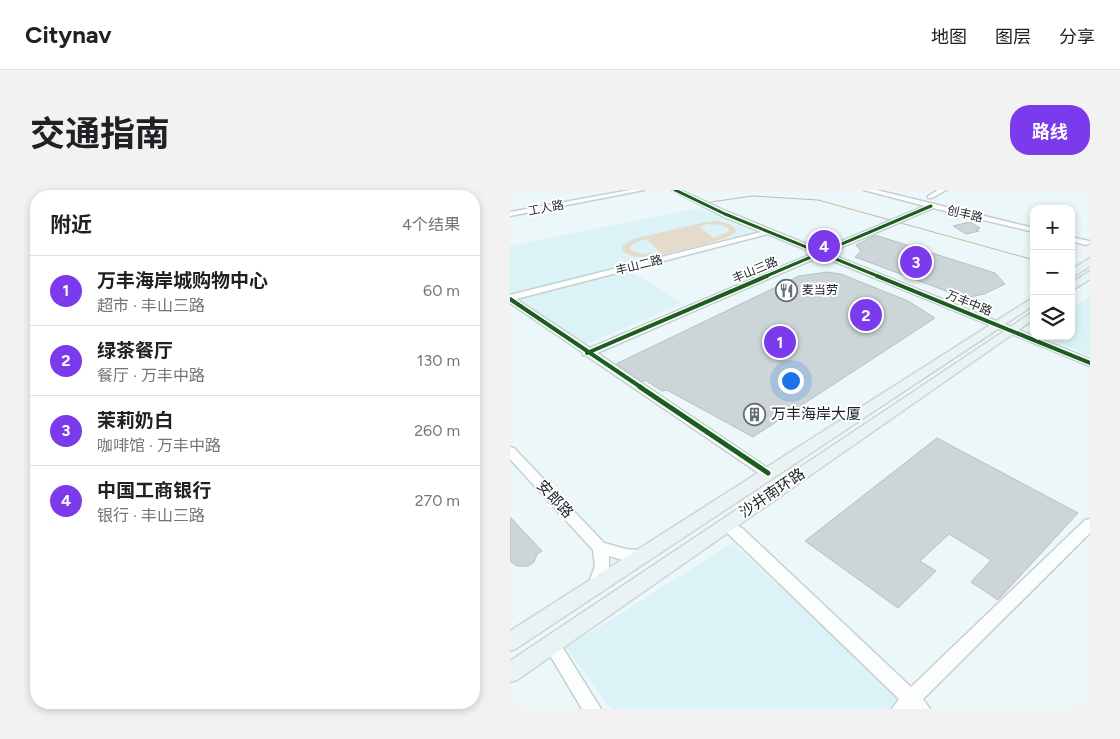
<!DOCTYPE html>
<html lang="zh">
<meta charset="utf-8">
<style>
:root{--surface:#fff;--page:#f2f2f2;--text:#202124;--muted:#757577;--line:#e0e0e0;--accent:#7c3aed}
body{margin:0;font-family:Figtree,"Noto Sans SC",sans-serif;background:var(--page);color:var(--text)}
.controls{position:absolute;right:15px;top:15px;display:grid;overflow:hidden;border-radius:10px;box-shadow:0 2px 8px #0003}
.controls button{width:45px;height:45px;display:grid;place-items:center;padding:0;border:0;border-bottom:1px solid var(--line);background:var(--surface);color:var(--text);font:25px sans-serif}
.you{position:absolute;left:280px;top:190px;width:18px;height:18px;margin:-12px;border:4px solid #fff;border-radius:50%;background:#1a73e8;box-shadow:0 0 0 8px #1a73e833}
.badge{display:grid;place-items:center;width:32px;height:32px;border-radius:50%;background:var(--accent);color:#fff;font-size:16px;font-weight:700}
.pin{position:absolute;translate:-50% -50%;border:2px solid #fff;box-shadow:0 1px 5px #0006}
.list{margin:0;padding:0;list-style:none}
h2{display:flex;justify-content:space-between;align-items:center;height:65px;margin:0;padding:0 20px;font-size:21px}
h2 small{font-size:16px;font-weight:400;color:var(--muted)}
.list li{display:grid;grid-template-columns:32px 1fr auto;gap:15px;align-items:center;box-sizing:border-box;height:70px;padding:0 20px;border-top:1px solid var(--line)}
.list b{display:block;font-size:19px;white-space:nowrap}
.list p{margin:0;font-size:16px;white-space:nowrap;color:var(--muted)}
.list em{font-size:16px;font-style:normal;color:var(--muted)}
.icon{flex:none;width:28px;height:28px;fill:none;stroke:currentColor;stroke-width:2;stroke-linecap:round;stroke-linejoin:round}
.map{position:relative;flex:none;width:580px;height:519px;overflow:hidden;border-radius:20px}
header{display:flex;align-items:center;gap:30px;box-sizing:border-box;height:70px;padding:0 25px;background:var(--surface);border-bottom:1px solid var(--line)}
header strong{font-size:24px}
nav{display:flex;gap:28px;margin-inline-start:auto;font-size:18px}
.intro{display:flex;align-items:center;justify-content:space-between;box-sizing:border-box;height:120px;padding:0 30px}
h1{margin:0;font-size:35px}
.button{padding:12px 22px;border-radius:20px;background:var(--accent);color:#fff;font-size:18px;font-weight:700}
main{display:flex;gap:30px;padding:0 30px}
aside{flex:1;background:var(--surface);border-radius:20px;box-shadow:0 2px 8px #0003}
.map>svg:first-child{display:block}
</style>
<header>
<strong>Citynav</strong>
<nav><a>地图</a><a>图层</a><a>分享</a></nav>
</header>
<div class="intro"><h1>交通指南</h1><a class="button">路线</a></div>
<main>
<aside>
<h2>附近<small>4个结果</small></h2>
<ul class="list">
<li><span class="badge">1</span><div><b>万丰海岸城购物中心</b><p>超市 · 丰山三路</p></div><em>60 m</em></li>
<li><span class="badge">2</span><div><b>绿茶餐厅</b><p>餐厅 · 万丰中路</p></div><em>130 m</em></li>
<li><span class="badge">3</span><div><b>茉莉奶白</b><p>咖啡馆 · 万丰中路</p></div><em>260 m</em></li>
<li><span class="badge">4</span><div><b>中国工商银行</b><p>银行 · 丰山三路</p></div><em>270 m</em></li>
</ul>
</aside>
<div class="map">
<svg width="580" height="519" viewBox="0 0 580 519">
<rect width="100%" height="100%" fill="#ecf7f9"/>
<path fill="#dbf3f7" d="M189,18L244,42L110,75L173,113L75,155L0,104V56Z
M580,105V166L530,146H561V119Z
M222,353L380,498L404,519H101L56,458Z"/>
<path fill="#e4dbca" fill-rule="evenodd" d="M206,31L220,34L225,38L226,42C218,51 147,67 133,67C125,67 117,66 112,60L113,56L123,49L191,33ZM197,34L212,35L218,38L219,41L204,48L189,37ZM136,49L150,62L132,64L119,59L124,53Z"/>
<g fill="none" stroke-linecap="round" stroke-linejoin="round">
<path stroke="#cab89e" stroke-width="1" d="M201,12L242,6L308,10L524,70"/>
</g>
<path fill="#ccd5d7" stroke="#b6bfc1" d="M460,32L470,38L466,39L469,41L456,44L443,36Z
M365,45L485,83L495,94L474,104L455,108L345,67L351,61L346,55Z
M317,82L331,84L398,111L425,128L243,247L157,200L152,201L135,190L133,192L106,174L289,86Z
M427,248L568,323L488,410L461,392L481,370L439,344L410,371L426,381L388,418L295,351Z
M0,327L32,361L27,364L24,372L18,376H7L0,371Z"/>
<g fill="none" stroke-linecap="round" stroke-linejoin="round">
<defs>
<path id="minor" d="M120,0H134L0,26V22Z
M162,0H170L218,22L311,60L415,16L354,0H366L524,38V42L423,18L318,63L580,169V176L311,66L87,163L265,283L263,286H253L77,166L73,165L72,162L0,113V105L251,42L212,26ZM258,44L304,63L80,158L6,109Z
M428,0H436L422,8H418V6Z
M561,47L579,51L580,53L576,55L561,51Z
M0,257L4,258L94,353L116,359L138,361L140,365L138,369L116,371L99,366V381L91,399L86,401L81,399L78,395L85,376L83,360L0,269Z
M580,329V343L413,509L420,519H382L389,509L209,335L211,331L216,330L232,338L401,497L575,330Z
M42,448L48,450L91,519H72L34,455L36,450Z"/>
<path id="major" d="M580,68V76L561,88V80Z
M580,81V89L561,101V93Z
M524,107V115L7,458L0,461V441Z
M524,121V129L7,490L0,492V471Z"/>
</defs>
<use href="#minor" stroke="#c6cfd0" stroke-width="3"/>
<use href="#major" stroke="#ced4d5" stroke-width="3"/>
<use href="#minor" fill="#fcfefe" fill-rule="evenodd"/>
<use href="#major" fill="#e9f3f4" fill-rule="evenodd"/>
<defs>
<path id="cycleway-far2" d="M165,0L215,24L370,87
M254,87L421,16"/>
<path id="cycleway-far1" d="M367,86L580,173
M0,109L132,198
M77,163L257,86"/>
<path id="cycleway" d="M130,197L258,283"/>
</defs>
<use href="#cycleway-far2" stroke="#fff" stroke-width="5"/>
<use href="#cycleway-far1" stroke="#fff" stroke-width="6"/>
<use href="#cycleway" stroke="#fff" stroke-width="8"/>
<use href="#cycleway-far2" stroke="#1b5e20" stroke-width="3"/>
<use href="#cycleway-far1" stroke="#1b5e20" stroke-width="4"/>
<use href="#cycleway" stroke="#1b5e20" stroke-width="5"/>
</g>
<defs>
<symbol id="restaurant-ring" viewBox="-11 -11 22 22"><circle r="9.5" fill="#fff" stroke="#646d6f" stroke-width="1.5"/><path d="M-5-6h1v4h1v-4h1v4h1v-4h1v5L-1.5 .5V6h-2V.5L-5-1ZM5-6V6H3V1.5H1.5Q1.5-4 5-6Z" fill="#646d6f"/></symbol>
<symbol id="building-ring" viewBox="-11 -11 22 22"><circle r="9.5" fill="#fff" stroke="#646d6f" stroke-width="1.5"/><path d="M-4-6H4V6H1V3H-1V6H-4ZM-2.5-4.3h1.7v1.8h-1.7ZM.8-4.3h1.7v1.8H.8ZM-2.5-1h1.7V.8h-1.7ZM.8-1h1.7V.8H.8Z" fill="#646d6f"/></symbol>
</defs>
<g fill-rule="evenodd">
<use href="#restaurant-ring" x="264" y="88" width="25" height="25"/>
<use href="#building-ring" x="232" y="212" width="25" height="25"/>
</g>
<g text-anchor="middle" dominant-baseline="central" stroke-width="4" stroke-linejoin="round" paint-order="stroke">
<g font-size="12" fill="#1a2324" stroke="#fff">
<text transform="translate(36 18) rotate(-11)">工人路</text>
<text transform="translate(455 24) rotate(13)">创丰路</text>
<text transform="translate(129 75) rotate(-14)">丰山二路</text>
<text transform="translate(245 80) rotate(-23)">丰山三路</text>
<text transform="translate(459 113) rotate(22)">万丰中路</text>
</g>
<g font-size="12" fill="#1a2324" stroke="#fff" text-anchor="start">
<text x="292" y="100">麦当劳</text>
</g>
<g font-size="15" fill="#1a2324" stroke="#fff" text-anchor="start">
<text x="261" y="224">万丰海岸大厦</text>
</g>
<g font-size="15" fill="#1a2324" stroke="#fff">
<text transform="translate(262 303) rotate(-34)">沙井南环路</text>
<text transform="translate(45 309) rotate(47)">安郎路</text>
</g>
</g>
</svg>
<div class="controls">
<button>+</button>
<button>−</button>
<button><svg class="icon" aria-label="layers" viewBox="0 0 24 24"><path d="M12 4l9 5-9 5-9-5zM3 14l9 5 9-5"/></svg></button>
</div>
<div class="you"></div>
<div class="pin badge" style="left:270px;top:152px">1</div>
<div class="pin badge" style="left:356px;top:125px">2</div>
<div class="pin badge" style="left:406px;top:72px">3</div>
<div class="pin badge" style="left:314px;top:56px">4</div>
</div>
</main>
